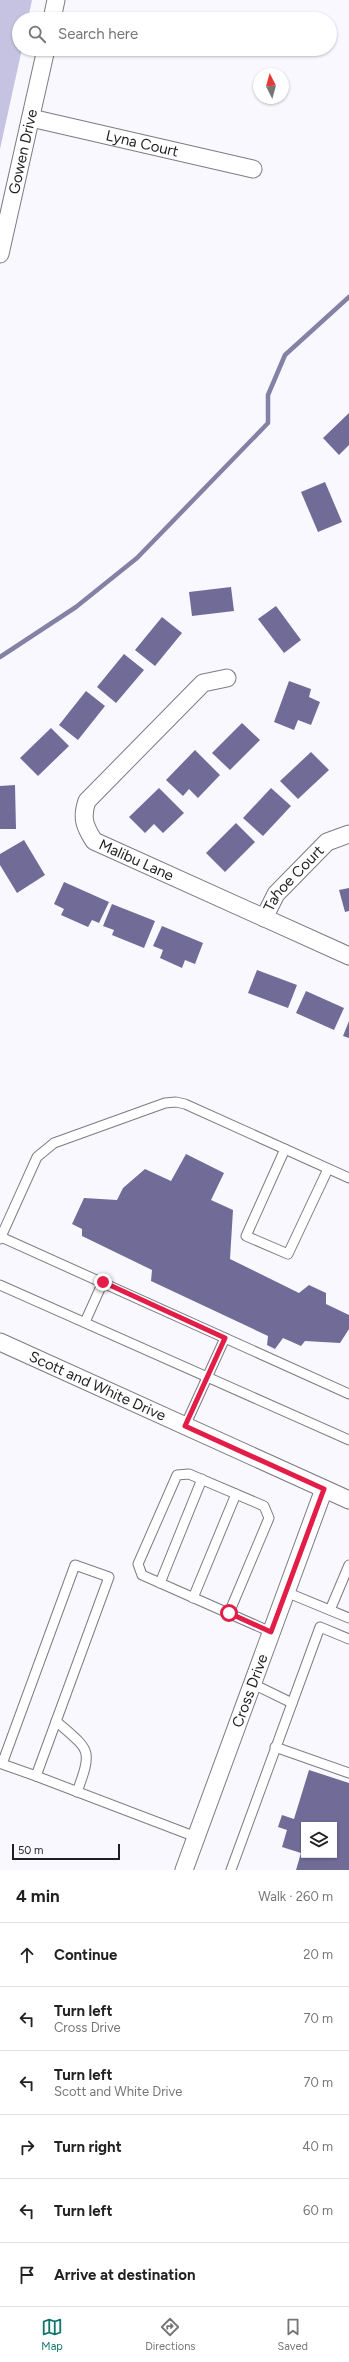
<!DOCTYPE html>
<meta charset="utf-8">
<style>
:root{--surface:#fff;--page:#f6f6f6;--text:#222;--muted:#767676;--line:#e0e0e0;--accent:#0f766e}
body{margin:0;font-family:Figtree,sans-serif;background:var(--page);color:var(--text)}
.controls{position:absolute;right:12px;bottom:12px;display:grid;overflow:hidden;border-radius:0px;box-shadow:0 1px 3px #0004}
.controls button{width:36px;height:36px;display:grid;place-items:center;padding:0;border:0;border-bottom:1px solid var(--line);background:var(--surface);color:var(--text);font:20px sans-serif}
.compass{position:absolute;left:253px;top:68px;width:36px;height:36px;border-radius:50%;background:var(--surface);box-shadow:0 1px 3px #0004;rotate:354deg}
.scale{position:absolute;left:12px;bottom:10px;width:108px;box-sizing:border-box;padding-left:4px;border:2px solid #1f1f22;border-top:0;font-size:11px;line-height:14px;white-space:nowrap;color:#1f1f22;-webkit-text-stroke:3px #f9f8ff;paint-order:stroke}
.stop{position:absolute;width:12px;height:12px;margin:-9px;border:3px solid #e11d48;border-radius:50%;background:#fff}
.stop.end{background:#e11d48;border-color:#fff;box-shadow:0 1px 4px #0008}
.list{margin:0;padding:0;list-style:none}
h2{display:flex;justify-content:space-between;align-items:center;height:52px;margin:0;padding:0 16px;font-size:17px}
h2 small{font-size:13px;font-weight:400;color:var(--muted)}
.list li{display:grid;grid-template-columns:26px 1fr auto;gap:12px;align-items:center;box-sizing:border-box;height:64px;padding:0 16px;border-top:1px solid var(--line)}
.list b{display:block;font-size:15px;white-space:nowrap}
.list p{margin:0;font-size:13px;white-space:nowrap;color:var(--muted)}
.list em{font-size:13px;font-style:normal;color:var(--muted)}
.icon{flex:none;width:22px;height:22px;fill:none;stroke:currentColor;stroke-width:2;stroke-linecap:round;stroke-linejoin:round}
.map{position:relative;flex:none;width:349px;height:1870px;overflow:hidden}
.search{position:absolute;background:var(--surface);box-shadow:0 1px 3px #0004;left:12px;right:12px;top:12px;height:44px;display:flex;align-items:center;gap:10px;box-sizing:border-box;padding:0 14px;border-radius:22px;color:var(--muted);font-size:15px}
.sheet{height:436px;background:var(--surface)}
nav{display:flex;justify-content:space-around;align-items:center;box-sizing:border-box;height:56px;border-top:1px solid var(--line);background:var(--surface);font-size:11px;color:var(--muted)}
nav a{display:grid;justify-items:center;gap:2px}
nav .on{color:var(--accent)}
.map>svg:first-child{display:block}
.green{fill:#c6c3e2}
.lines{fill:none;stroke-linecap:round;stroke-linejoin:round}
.stream{stroke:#8481a4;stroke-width:4.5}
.building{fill:#716b98;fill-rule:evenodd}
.lane-casing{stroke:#7c7c84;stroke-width:11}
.street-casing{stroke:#7c7c84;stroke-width:19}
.lane{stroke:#fff;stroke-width:9}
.street{stroke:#fff;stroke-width:17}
.route{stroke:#e11d48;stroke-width:5}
.labels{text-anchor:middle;stroke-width:3.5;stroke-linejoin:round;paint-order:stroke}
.street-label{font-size:15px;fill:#1f1f22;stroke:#f9f8ff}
</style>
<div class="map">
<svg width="349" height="1870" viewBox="0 0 349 1870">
<rect width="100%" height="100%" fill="#f9f8ff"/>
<path class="green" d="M0 0H32L28 19H19V49H22L0 149Z"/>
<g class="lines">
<path class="stream" d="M0 657 76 607 137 558 268 423V395L285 355 349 297"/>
</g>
<g class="building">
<path d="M349 413V445L339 455 323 438Z"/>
<path d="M325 482 342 522 318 532 301 492Z"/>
<path d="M231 587 234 611 192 616 189 592Z"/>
<path d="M276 606 301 640 284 653 258 619Z"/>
<path d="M162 617 182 633 155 666 135 650Z"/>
<path d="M124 654 144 670 116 703 97 687Z"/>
<path d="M289 681 311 689 309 697 320 702 311 725 298 720 294 730 274 722Z"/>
<path d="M86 691 105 706 78 740 59 725Z"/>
<path d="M242 723 260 740 230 770 212 753Z"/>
<path d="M51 728 69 746 38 776 20 758Z"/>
<path d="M195 750 220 775 198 798 189 789 183 796 166 780Z"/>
<path d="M311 752 329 770 298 799 280 781Z"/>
<path d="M15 785 16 829H0V786Z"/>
<path d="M159 788 184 813 163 833 154 824 145 833 129 817Z"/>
<path d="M271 788 291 806 263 836 243 818Z"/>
<path d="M236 823 255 842 225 872 206 853Z"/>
<path d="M24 840 45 875 17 893 0 865V854Z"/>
<path d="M64 882 109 902 99 923 92 920 88 927 61 915 64 909 54 904Z"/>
<path d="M349 888V911L345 912 339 890Z"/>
<path d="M112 904 155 921 144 948 112 935 114 930 103 926Z"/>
<path d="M162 926 203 943 195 964 185 960 182 968 160 958 163 950 153 946Z"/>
<path d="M257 970 297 985 288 1008 248 993Z"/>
<path d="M306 991 344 1008 334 1030 296 1013Z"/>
<path d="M349 1021V1038L343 1036Z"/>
<path d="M186 1154 224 1173 211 1200 233 1210 230 1259 299 1293 309 1285 326 1293V1304L349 1315V1329L340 1343 305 1341 301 1346 283 1338 275 1349 267 1345 268 1336 151 1281 152 1270 82 1236V1229L72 1224 84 1198 117 1200 123 1188 145 1169 171 1181Z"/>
<path d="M309 1770 349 1783V1870H296L301 1853 282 1847 287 1830 278 1827 282 1815 294 1819ZM304 1825H334V1855H304Z"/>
</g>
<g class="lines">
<defs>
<g id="lane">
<path d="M285 1149 246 1236 288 1254 328 1169"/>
<path d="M1 1237 349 1394"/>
<path d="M0 1239 37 1157 54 1143 165 1103 176 1102 185 1104 349 1178"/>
<path d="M0 1285 349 1440"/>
<path d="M85 1322 103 1282"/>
<path d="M185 1426 225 1338"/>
<path d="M75 1565 109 1577 36 1776 2 1764Z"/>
<path d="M160 1583 202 1479"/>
<path d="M286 1592 349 1618"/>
<path d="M193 1598 236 1494"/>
<path d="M330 1610 349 1565"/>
<path d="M229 1613 269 1518 264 1506 189 1474 177 1475 138 1564 142 1575 271 1632"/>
<path d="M253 1684 292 1703"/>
<path d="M56 1721C90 1751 93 1748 77 1792"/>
<path d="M275 1747 349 1773"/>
<path d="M36 1776 196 1837"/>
<path d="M231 1870 320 1627 349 1639"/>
</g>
<g id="street">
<path d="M52 19 56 0"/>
<path id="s1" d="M31 118 253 169"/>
<path id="s2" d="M0 254 46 49"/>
<path id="s3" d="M227 678 203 683 87 801C81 818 85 827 94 841L349 956"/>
<path id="s4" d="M264 918 276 894 327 842 349 834"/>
<path id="s5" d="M0 1342 349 1500"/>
<path id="s6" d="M184 1870 324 1489"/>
</g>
</defs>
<use href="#lane" class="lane-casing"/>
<use href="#street" class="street-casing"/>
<use href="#lane" class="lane"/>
<use href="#street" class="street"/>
</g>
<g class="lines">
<path class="route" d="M103 1282 225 1338 185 1426 324 1489 271 1632 229 1613"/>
</g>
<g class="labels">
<g class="street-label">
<text dy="5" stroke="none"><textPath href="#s1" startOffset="114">Lyna Court</textPath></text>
<text dy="5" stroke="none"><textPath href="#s2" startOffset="105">Gowen Drive</textPath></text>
<text dy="5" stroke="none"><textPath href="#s3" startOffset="279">Malibu Lane</textPath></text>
<text dy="5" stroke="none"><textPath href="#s4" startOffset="50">Tahoe Court</textPath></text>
<text dy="5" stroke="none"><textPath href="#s5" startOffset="107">Scott and White Drive</textPath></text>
<text dy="5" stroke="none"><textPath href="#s6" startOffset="191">Cross Drive</textPath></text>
</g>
</g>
</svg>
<div class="controls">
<button><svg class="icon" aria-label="layers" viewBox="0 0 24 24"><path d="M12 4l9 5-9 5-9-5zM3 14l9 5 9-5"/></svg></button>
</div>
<svg class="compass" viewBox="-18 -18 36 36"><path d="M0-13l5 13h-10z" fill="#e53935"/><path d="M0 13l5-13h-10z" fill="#767676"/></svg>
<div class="scale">50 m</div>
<div class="stop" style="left:229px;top:1613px"></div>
<div class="stop end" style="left:103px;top:1282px"></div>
<div class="search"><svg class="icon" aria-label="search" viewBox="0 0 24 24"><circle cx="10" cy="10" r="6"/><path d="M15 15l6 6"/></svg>Search here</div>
</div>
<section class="sheet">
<h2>4 min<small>Walk · 260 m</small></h2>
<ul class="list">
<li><svg class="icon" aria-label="ahead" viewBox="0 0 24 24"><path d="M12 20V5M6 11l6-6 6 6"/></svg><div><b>Continue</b></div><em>20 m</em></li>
<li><svg class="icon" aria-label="left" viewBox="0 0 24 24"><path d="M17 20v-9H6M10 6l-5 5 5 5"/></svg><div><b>Turn left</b><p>Cross Drive</p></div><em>70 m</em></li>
<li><svg class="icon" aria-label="left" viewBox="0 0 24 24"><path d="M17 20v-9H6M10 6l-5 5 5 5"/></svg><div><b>Turn left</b><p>Scott and White Drive</p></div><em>70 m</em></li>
<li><svg class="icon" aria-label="right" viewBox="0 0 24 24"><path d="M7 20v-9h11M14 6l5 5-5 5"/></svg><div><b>Turn right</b></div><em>40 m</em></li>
<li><svg class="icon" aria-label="left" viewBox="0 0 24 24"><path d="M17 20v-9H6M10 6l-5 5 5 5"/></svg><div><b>Turn left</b></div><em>60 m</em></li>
<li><svg class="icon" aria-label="arrive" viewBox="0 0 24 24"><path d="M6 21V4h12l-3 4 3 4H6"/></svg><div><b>Arrive at destination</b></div></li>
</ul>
</section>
<nav>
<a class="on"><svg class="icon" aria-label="map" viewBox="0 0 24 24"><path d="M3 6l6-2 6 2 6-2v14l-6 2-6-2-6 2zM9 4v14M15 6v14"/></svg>Map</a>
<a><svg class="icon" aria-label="directions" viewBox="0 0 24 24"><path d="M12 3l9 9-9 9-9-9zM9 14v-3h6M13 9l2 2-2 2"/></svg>Directions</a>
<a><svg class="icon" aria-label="saved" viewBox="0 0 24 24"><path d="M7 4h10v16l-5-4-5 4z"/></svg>Saved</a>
</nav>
